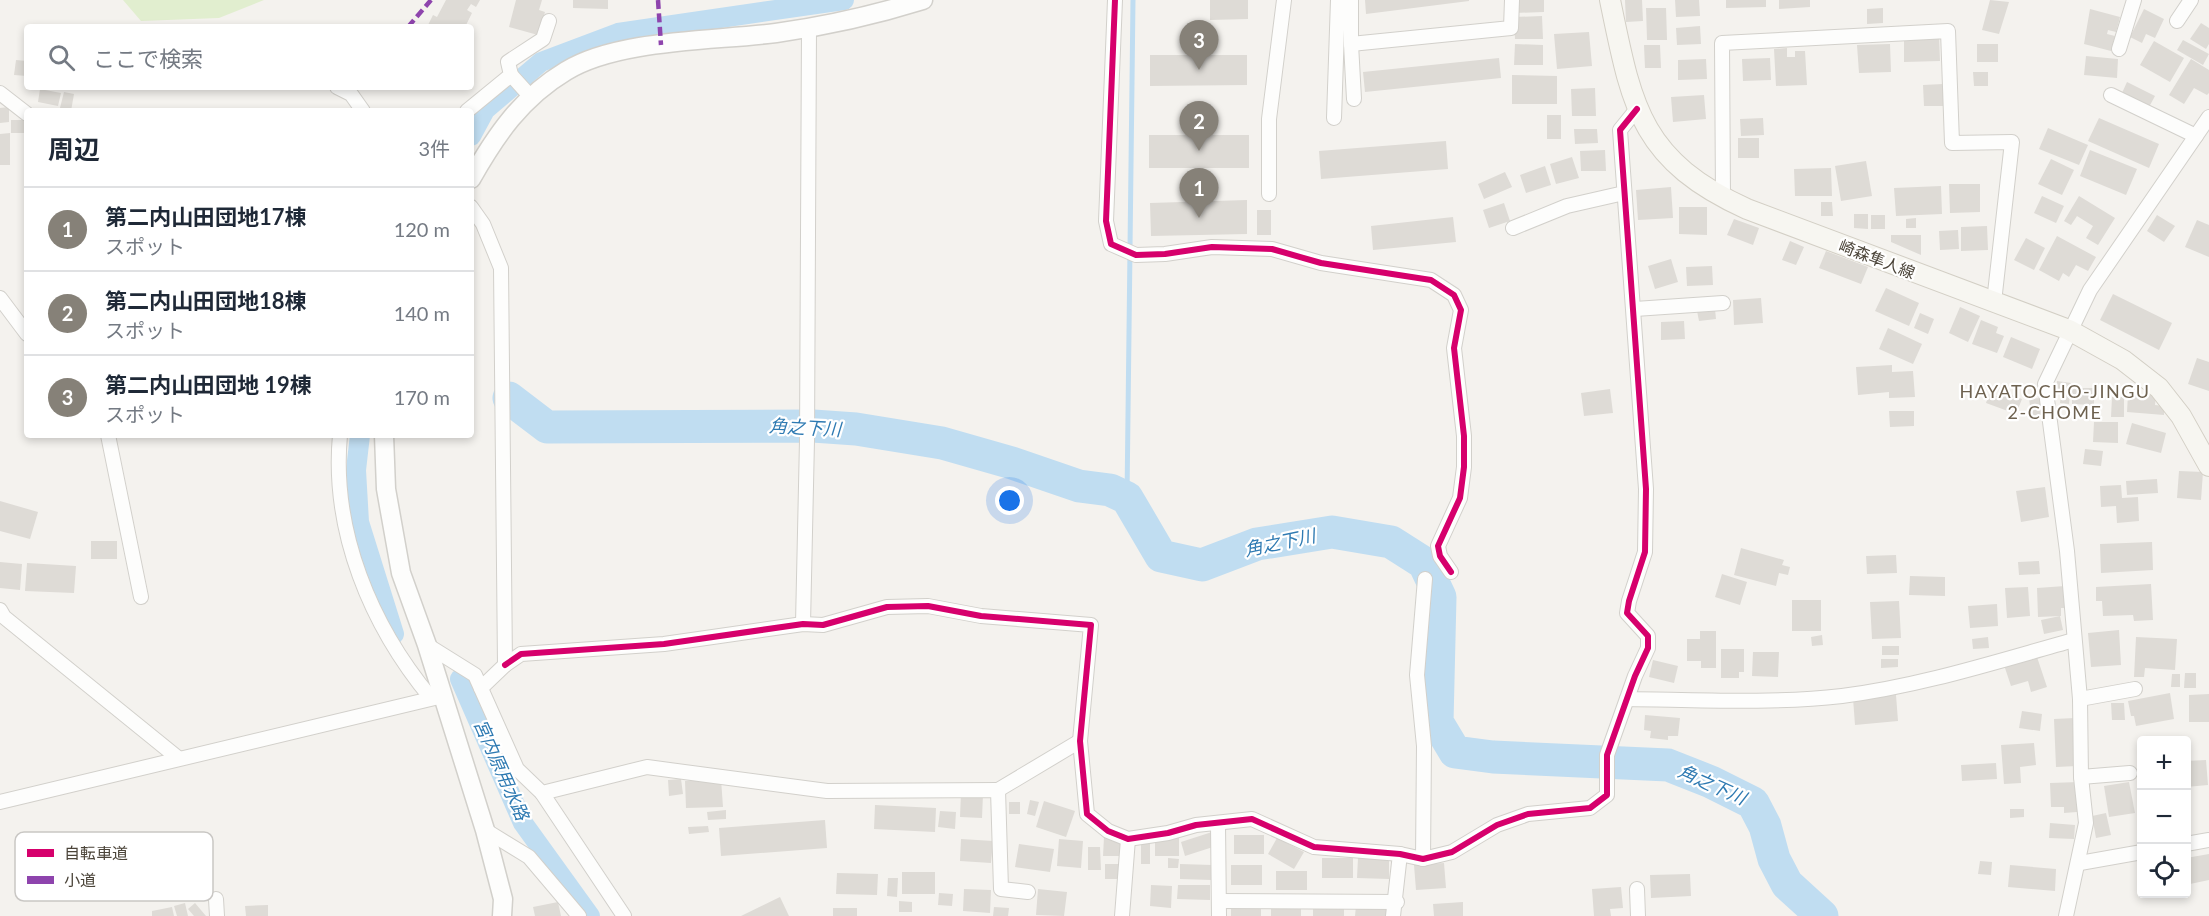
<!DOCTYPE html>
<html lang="ja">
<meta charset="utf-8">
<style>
:root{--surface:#fff;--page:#f2f2f3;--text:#1f2937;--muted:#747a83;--line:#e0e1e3;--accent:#868178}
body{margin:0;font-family:Lato,"Noto Sans JP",sans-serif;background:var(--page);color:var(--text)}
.controls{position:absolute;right:18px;bottom:18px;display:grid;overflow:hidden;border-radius:6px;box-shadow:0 3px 9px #0003}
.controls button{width:54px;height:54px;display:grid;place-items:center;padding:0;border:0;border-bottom:2px solid var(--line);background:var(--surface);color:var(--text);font:30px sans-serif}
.you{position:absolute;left:1010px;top:501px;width:21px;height:21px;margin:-15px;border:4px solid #fff;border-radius:50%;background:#1a73e8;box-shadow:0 0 0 9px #1a73e833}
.badge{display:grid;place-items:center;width:39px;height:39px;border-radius:50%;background:var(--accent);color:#fff;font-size:20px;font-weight:700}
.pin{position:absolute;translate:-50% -50px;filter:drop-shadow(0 2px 3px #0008)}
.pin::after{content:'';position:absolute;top:32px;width:21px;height:18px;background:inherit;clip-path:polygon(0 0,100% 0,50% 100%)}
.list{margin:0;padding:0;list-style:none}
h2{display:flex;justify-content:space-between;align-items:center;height:78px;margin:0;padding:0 24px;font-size:26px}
h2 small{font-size:20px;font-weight:400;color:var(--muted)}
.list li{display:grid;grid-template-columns:39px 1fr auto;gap:18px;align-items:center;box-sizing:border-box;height:84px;padding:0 24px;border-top:2px solid var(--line)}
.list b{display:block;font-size:22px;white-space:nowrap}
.list p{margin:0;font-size:20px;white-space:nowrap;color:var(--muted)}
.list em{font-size:20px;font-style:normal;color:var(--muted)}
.icon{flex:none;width:33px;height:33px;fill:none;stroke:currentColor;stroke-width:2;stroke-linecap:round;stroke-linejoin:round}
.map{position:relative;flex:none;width:2209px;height:916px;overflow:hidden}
.search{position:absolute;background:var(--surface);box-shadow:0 3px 9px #0003;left:24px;top:24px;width:450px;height:66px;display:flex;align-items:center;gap:15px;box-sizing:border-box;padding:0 21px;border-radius:6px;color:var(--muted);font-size:22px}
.panel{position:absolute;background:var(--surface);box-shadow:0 3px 9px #0003;left:24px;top:108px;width:450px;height:330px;border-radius:6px}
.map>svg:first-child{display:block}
.green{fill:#e1eecf}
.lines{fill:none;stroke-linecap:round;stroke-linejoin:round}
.stream{stroke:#c0ddf1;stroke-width:5}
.canal{stroke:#c0ddf1;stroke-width:20}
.river{stroke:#c0ddf1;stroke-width:33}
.building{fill:#dedbd6}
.minor-casing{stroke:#d2d0cb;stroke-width:16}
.tertiary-casing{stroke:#d2d0cb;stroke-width:21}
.secondary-casing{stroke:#d3cfc5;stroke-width:22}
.minor{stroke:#fdfdfc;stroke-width:14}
.tertiary{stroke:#fdfdfc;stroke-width:18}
.secondary{stroke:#f7f6f1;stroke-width:20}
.quiet{stroke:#8e44ad;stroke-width:4.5;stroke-dasharray:9 4.5;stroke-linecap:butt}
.cycleway-casing{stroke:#fff;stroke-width:10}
.cycleway{stroke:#d6006c;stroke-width:6}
.labels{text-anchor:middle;stroke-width:4.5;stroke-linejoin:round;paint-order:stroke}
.street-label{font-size:16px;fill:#4b4439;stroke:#fff}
.neighbourhood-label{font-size:18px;letter-spacing:1.5px;fill:#6e6250;stroke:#fff}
.water-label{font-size:18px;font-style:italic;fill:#2e7ab2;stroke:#fff}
.key{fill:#fff;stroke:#c9c7c4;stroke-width:1.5}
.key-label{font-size:16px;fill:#4b4439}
</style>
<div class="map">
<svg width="2209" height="916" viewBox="0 0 2209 916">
<rect width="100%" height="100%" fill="#f4f2ee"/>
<path class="green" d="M123 0H264L219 18 141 21Z"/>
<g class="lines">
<path class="stream" d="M1127 498 1133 0"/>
<g class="canal">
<path d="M471 136 485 110 541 62 618 33 844 0"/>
<path d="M360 435 356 470 359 522 394 634"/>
<path d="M460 679 523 823 590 916"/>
</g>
<path class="river" d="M509 398 547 427 813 426 856 429 942 443 1012 463 1079 486 1110 490 1127 498 1161 556 1202 565 1257 544 1332 532 1391 542 1424 563 1440 597 1437 722 1455 752 1493 757 1668 765 1711 782 1753 803 1765 826 1774 859 1787 884 1822 916"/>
</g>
<g class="building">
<path d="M446 0H480L476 7 471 4 467 10 472 13 465 27H427L433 15 437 17Z"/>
<path d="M516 0H542L539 10 545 12 538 35 509 27Z"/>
<path d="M573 0H608V9L573 8Z"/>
<path d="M1210 0H1248V19L1210 20Z"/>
<path d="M1365 0H1469V1L1366 14Z"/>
<path d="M1514 0H1544V12L1515 13Z"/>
<path d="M1625 0H1642L1643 21 1626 22Z"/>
<path d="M1675 0H1699L1700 16 1676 17Z"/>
<path d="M1726 0H1766V7L1726 8Z"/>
<path d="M1779 0H1810V7L1779 9Z"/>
<path d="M1990 0 2009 2 1999 34 1982 30Z"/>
<path d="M1646 8H1666L1667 40H1647Z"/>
<path d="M1883 8V23L1867 24V9Z"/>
<path d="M2090 9 2120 17 2116 32 2108 30 2107 34 2115 36 2111 51 2084 44Z"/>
<path d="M2144 9 2164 19 2155 38 2146 34 2142 43 2130 37Z"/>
<path d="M1542 16 1543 39H1515L1514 17Z"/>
<path d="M2201 23 2209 28V44L2206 49 2190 39Z"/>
<path d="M1700 26 1701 44 1677 45 1676 28Z"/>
<path d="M1589 32 1592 66 1557 69 1554 34Z"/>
<path d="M1939 36 1940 61 1904 62V37Z"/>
<path d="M2183 40 2209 54 2203 65 2177 50Z"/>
<path d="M2154 41 2184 58 2170 82 2140 65Z"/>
<path d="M1515 44 1543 45V65H1514Z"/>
<path d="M1890 44 1891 72 1859 73 1857 45Z"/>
<rect x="1977" y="44" width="21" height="18"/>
<path d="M1644 45H1660L1661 68H1645Z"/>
<path d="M1787 48V57H1795V51H1805L1807 85 1776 86 1774 49Z"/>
<path d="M1150 55H1247V85L1150 86Z"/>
<path d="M2086 56 2118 59 2117 78 2084 75Z"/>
<path d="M1499 58 1501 78 1365 92 1363 72Z"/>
<path d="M1770 58 1771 80 1743 81 1742 59Z"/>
<path d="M1706 59 1707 79 1678 80V60Z"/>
<path d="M2191 59 2209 70V93L2207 95 2194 88 2184 104 2169 95Z"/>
<path d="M16 60 27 61V76L14 75Z"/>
<path d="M1973 72H1988V86H1974Z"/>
<path d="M1512 75 1557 76V104H1512Z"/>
<path d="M2127 82 2155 96 2149 107 2122 93Z"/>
<path d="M1943 84 1944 106H1924L1923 85Z"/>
<path d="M1595 88 1596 116H1572L1571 89Z"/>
<path d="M40 89 61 93 58 106 38 102Z"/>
<path d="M64 92 74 94 71 111 60 108Z"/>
<path d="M1704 95 1706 119 1673 122 1671 97Z"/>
<path d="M9 107V122L0 123V108Z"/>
<rect x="1547" y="115" width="14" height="24"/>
<path d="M1763 118 1764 135 1741 136 1740 119Z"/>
<path d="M2099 118 2159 144 2149 168 2088 141Z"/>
<path d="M11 120H26L27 133H11Z"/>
<path d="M2048 128 2088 145 2079 165 2039 149Z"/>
<path d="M1574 129H1597L1598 143 1575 144Z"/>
<path d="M10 133V165H0V134Z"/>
<rect x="1149" y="135" width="100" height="33"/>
<rect x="1738" y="138" width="21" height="20"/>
<path d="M1446 141 1448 169 1321 179 1319 151Z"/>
<path d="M1605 150 1606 171H1581L1580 151Z"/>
<path d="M2090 150 2137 169 2126 195 2080 176Z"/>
<path d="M1572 157 1579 178 1556 184 1550 164Z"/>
<path d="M2051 159 2074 170 2062 195 2038 184Z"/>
<path d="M1866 161 1872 196 1841 201 1835 166Z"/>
<path d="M1545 166 1551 185 1526 193 1520 175Z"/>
<path d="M1831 168 1832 196H1795L1794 169Z"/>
<path d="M1505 172 1512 187 1484 199 1478 184Z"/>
<path d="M1949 184H1980V212L1950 213Z"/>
<path d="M1941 186 1942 214 1896 216 1894 188Z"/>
<path d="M1671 187 1673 218 1638 220 1636 190Z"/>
<path d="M2042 196 2064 206 2056 223 2034 213Z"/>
<path d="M2079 196 2115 218 2098 245 2086 238 2093 226 2077 216 2071 225 2064 221Z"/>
<path d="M1247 200V234L1151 236 1150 203Z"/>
<path d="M1821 202H1832L1833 216H1821Z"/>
<path d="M1504 203 1510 221 1489 228 1483 210Z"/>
<path d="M1679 207H1707V235L1679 234Z"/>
<rect x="1257" y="210" width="14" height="25"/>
<path d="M1854 214H1868V229L1854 228Z"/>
<rect x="1871" y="215" width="14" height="14"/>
<path d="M2157 215 2175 226 2164 242 2147 231Z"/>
<path d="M1453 217 1456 242 1373 250 1371 226Z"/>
<path d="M1916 218V228H1906V219Z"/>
<path d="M1734 219 1759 228 1753 245 1727 235Z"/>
<path d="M2197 220 2209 225V257L2185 247Z"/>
<path d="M1987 226 1988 250 1961 251V227Z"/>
<path d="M1958 230 1959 249 1940 250 1939 231Z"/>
<path d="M1891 235H1921V255L1891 242Z"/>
<path d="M2057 236 2096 257 2088 271 2076 265 2069 277 2063 273 2059 281 2039 270Z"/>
<path d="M2026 238 2045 248 2034 270 2014 260Z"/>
<path d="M1790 241 1804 247 1796 265 1782 260Z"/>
<path d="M1826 251 1868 267 1861 284 1819 268Z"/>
<path d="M1671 259 1678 282 1655 289 1648 266Z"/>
<path d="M1712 266 1713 285 1687 286 1686 267Z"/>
<path d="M1886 288 1919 303 1909 326 1875 311Z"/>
<path d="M2113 294 2172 323 2159 350 2100 320Z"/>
<path d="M1761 298 1763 323 1734 325 1733 300Z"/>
<path d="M1960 307 1980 316 1968 342 1949 333Z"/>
<path d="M1715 309 1716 319 1699 321 1697 311Z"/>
<path d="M1920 313 1934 319 1928 334 1914 328Z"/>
<path d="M1981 320 1998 327 1996 333 2004 336 1997 353 1972 344Z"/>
<path d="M1684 321 1685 339 1661 340V322Z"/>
<path d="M1888 328 1922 344 1913 364 1879 349Z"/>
<path d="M2011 337 2040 349 2032 369 2003 357Z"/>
<path d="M2197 358 2209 362V391L2188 384Z"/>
<path d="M1892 365V372L1913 371 1915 397 1889 398V392L1858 395 1856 367Z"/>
<path d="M2057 381 2071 383 2069 404 2060 403 2061 394H2056Z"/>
<path d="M2072 388H2094V405L2072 404Z"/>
<path d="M1610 389 1613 413 1584 416 1581 393Z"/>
<path d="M2005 393 2022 399 2016 414 1986 403 1989 394 2003 398Z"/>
<path d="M2128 394 2156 395 2155 405 2164 406V415L2127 412Z"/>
<path d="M2112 397H2124V417H2111Z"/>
<path d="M2041 398 2043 418 2032 419 2029 399Z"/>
<path d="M1889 411H1914V426L1890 427Z"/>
<path d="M2094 422H2118V443L2093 442Z"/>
<path d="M2132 423 2166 433 2161 453 2126 444Z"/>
<path d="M2085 449 2103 451 2101 466 2083 464Z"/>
<path d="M2179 471 2203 472 2201 500 2177 498Z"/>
<path d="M2157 479 2158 493 2127 495 2126 481Z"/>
<path d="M2121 485 2122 498 2138 497 2139 521 2117 523 2116 506 2101 507 2100 486Z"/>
<path d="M2045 487 2049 517 2021 522 2016 491Z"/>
<path d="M0 501 38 512 30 539 0 531Z"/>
<rect x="91" y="541" width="26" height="18"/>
<path d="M2152 542 2153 570 2101 573 2100 544Z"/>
<path d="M1741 548 1784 560 1782 565 1790 567 1788 575 1779 573 1776 586 1734 575Z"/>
<path d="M1896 555 1897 573 1867 574 1866 556Z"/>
<path d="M2039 561 2040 574 2019 575 2018 562Z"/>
<path d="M0 562 22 564 20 590 0 588Z"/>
<path d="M27 563 76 566 74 593 25 591Z"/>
<path d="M1722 574 1747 582 1740 605 1715 597Z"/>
<path d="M1910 576 1945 577V596L1909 595Z"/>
<path d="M2151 584 2153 620 2134 621 2133 615 2103 616 2102 601H2096V587Z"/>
<path d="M2065 586 2066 608H2061V616L2038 617 2037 588Z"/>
<path d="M2028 587 2030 616 2007 618 2005 588Z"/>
<rect x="1792" y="600" width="29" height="31"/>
<path d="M1899 601 1901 638 1872 639 1870 602Z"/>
<path d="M1997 604 1998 626 1970 628 1968 606Z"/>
<path d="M2060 616 2063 630 2044 634 2041 620Z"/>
<path d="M2119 630 2121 665 2091 667 2088 633Z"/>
<path d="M1700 631H1716V668H1701V661H1687V639H1700Z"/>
<path d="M1822 635 1823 645 1812 646 1811 637Z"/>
<path d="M1988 637 1989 648 1973 649 1972 639Z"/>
<path d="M2136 637 2177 639 2175 670 2145 668 2144 677H2134Z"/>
<rect x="1882" y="646" width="17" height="9"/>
<path d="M1721 649H1744V672H1739V678H1721Z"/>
<path d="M1753 652H1779L1778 677 1752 676Z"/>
<path d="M2036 654 2047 687 2031 692 2028 681 2011 686 2004 665Z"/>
<path d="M1881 659H1898V667L1881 668Z"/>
<path d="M1653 660 1678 666 1674 683 1649 677Z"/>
<path d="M2185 673H2196V688H2184Z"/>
<path d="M2172 674H2180V687H2171Z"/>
<path d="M2170 693 2174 719 2136 726 2134 716H2131L2128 701Z"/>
<path d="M2209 694V722H2189V695Z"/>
<path d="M1896 695 1898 721 1855 725 1853 698Z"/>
<path d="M2111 703H2124L2125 720H2112Z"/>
<path d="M2022 711 2042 714 2040 731 2019 728Z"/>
<path d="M1645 715 1680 718 1678 736H1668V740L1650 738 1651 731 1644 730Z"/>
<path d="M2075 718 2077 766 2056 767 2054 719Z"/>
<path d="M2034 743 2036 765 2020 767 2021 783 2004 784 2001 745Z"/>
<path d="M2206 760 2208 785 2186 787V761Z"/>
<path d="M1996 763 1997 779 1962 781 1961 765Z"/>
<path d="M681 779 683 794 669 796 668 780Z"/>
<path d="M721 779 723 807 686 808 685 781Z"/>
<path d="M2079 782 2080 803H2077V812L2064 813V807H2051L2050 783Z"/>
<path d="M2129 782 2135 813 2109 817 2104 786Z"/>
<path d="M961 793 983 794 982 818 960 817Z"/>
<path d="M1030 800 1039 802 1035 816 1027 814Z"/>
<path d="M1044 801 1075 811 1066 837 1036 827Z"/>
<rect x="1009" y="802" width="11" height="12"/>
<path d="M875 805 936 808 935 832 874 829Z"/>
<path d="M2010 809H2024V817L2010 818Z"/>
<path d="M726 810V819L708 820 707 812Z"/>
<path d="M940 811 956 812 955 829 938 827Z"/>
<path d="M2106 813 2111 835 2096 838 2092 816Z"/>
<path d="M825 820 827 848 721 856 719 828Z"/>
<path d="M2050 823 2075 825 2074 839 2049 838Z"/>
<path d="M708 826 709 832 689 834 688 827Z"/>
<path d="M1212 832 1216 846 1185 856 1181 842Z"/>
<rect x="1234" y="835" width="30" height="19"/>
<path d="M1104 837H1120V856H1103Z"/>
<path d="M1155 837 1179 838V856H1155Z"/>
<path d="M1277 838 1304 852 1294 869 1268 854Z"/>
<path d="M961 839 993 841 991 863 960 861Z"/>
<path d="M1059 839 1083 841 1081 868 1057 866Z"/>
<rect x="1141" y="842" width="9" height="22"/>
<path d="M1019 844 1054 849 1050 872 1015 867Z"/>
<path d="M1088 847H1100L1101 870H1088Z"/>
<path d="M2209 854V880L2190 884 2186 858Z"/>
<path d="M1168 858 1179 859 1178 868H1168Z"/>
<rect x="1322" y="858" width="31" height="20"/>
<path d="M1358 858 1389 859V879L1357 878Z"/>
<path d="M1980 861 1992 862 1991 875 1978 874Z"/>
<path d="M1444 863 1446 888 1416 890 1414 865Z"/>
<rect x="1105" y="864" width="16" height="15"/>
<path d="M1180 864 1212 865V880L1180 879Z"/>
<rect x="1231" y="865" width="31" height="20"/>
<path d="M2010 865 2056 869 2055 891 2008 887Z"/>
<rect x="1276" y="871" width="31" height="19"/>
<rect x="902" y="872" width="33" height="22"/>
<path d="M837 873 878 874 877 895 836 894Z"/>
<path d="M1690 874 1691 896 1651 898 1650 875Z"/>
<path d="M888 878H898L897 897 887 896Z"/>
<path d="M1151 885 1172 886 1171 908 1150 906Z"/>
<path d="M1178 885H1210V900L1177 899Z"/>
<path d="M1621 887 1623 908 1610 909 1611 916H1594L1592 889Z"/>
<path d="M964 889 991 890 990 913 963 911Z"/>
<path d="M1038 889 1067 892 1064 916 1036 915Z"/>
<path d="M939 893 953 894 952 906 938 905Z"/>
<path d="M780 897 789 916H741Z"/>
<path d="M899 901 912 902V912H899Z"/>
<path d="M558 902 561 916H535L533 907Z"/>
<path d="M1463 902V916H1434L1433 904Z"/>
<path d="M185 903 188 916H177L174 906Z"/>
<path d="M195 903 206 916H194L188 909Z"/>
<path d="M268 905V916H246L245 906Z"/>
<rect x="1231" y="905" width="30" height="11"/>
<rect x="1313" y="906" width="31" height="10"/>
<path d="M1356 906 1386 907V916H1355Z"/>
<path d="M172 907 174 916H152V911Z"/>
<path d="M994 907 1009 908 1008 916H993Z"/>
<rect x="1271" y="907" width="30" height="9"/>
<rect x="833" y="908" width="24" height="8"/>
</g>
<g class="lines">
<defs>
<g id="minor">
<path d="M1115 0 1106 221 1111 244 1136 255 1165 254 1212 247 1272 249 1321 263 1431 280 1454 295 1461 310 1454 348 1464 436V467L1460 498 1438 546 1440 556 1451 572"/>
<path d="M1351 0V44L1511 28 1512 0"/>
<path d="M2177 21 2191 0"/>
<path d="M1351 44 1354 99"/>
<path d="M2119 49 2134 0"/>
<path d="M511 75 530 96"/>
<path d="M337 87 351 94 363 111"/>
<path d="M0 93 27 114"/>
<path d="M2111 95 2196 136"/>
<path d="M467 111 511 75 508 62 543 39 549 21"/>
<path d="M1334 118 1338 0"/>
<path d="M1269 194V119L1284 0"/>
<path d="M1723 198 1722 43 1948 31 1952 143 2012 142 1994 302"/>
<path d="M471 207 483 224 501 268 505 665 481 688"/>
<path d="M1513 228 1567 206 1624 193"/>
<path d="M0 298 27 334"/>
<path d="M1635 309 1723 303"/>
<path d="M108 435 141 597"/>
<path d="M340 435C331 531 371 626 431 698"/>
<path d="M0 610 4 617 178 758"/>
<path d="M803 624 807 440 809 28"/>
<path d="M427 645 475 675 517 769 542 793 647 767 827 791 998 790 1001 889 1028 892"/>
<path d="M505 665 521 654 664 644 803 624 823 625 887 607 928 606 981 616 1091 625 1080 741 1087 814 1108 831 1128 839 1168 833 1196 825 1252 819 1314 847 1400 854 1423 859 1452 852 1497 825 1528 814 1590 808 1607 795V755L1635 676 1648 648V636L1627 613 1629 601 1645 552 1646 489 1620 130 1637 109"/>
<path d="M1627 699C1699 700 1772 704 1842 696 1921 686 1998 661 2074 640"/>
<path d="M2080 699 2135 689"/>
<path d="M2081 777 2130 773"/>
<path d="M998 790 1080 741"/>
<path d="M542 793 624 916"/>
<path d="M0 802 443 696"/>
<path d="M1218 825 1219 916"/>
<path d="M485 830 529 857 579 916"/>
<path d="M2186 844 2209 840"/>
<path d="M1423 859 1424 746 1417 675 1425 579"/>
<path d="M2080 863 2142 852"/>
<path d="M1637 889 1638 916"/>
<path d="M216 899 217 916"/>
<path d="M1219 901 1397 902"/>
<path d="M1122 916 1128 839"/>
<path d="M1393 916 1400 854"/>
<path d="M2066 916 2086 823 2081 777 2080 699 2067 551 2045 384 2090 290 2209 117"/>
</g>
<g id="tertiary">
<path d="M471 179C496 135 521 98 566 71 618 39 715 41 776 33 826 26 875 15 923 0"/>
<path d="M384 435 386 489 401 573 427 645 485 830 503 899 502 916"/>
</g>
<path id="secondary" d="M1610 0C1632 107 1640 160 1747 209L2069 330 2123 360 2159 388 2181 416 2209 466"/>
</defs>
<use href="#minor" class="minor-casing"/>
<use href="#tertiary" class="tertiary-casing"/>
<use href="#secondary" class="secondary-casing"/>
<use href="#minor" class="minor"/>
<use href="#tertiary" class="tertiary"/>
<use href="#secondary" class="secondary"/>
<g class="quiet">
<path d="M658 0 661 45"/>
<path d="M408 27 431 0"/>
<path d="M337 87H338"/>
</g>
<defs>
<g id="cycleway">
<path d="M1115 0 1106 221 1111 244 1136 255 1165 254 1212 247 1272 249 1321 263 1431 280 1454 295 1461 310 1454 348 1464 436V467L1460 498 1438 546 1440 556 1451 572"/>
<path d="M505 665 521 654 664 644 803 624 823 625 887 607 928 606 981 616 1091 625 1080 741 1087 814 1108 831 1128 839 1168 833 1196 825 1252 819 1314 847 1400 854 1423 859 1452 852 1497 825 1528 814 1590 808 1607 795V755L1635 676 1648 648V636L1627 613 1629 601 1645 552 1646 489 1620 130 1637 109"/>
</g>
</defs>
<use href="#cycleway" class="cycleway-casing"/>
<use href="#cycleway" class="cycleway"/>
</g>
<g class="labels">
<g class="street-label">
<text transform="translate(1877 259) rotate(21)" y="6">崎森隼人線</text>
</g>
<g class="neighbourhood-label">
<text x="2055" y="398">HAYATOCHO-JINGU<tspan x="2055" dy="21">2-CHOME</tspan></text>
</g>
<g class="water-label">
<text transform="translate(805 428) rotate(3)" y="6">角之下川</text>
<text transform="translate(1280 543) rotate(-12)" y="6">角之下川</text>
<text transform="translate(501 770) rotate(66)" y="6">宮内原用水路</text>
<text transform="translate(1712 785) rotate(24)" y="6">角之下川</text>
</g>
</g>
<rect x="15" y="832" width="198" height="69" rx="9" class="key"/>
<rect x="27" y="849" width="27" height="8" fill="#d6006c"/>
<rect x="27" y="876" width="27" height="8" fill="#8e44ad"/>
<g class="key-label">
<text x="64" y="859">自転車道</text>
<text x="64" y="886">小道</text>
</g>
</svg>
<div class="controls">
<button>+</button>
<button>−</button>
<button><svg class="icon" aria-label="locate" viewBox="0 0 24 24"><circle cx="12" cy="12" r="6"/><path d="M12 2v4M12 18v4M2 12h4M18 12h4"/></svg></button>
</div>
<div class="you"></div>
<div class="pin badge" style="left:1199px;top:218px">1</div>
<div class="pin badge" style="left:1199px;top:151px">2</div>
<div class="pin badge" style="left:1199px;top:70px">3</div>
<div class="search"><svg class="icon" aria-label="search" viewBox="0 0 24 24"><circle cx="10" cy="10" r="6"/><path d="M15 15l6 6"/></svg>ここで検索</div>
<section class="panel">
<h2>周辺<small>3件</small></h2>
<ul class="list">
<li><span class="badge">1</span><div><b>第二内山田団地17棟</b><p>スポット</p></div><em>120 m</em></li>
<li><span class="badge">2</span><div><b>第二内山田団地18棟</b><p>スポット</p></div><em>140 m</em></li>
<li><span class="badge">3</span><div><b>第二内山田団地 19棟</b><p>スポット</p></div><em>170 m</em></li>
</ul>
</section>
</div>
